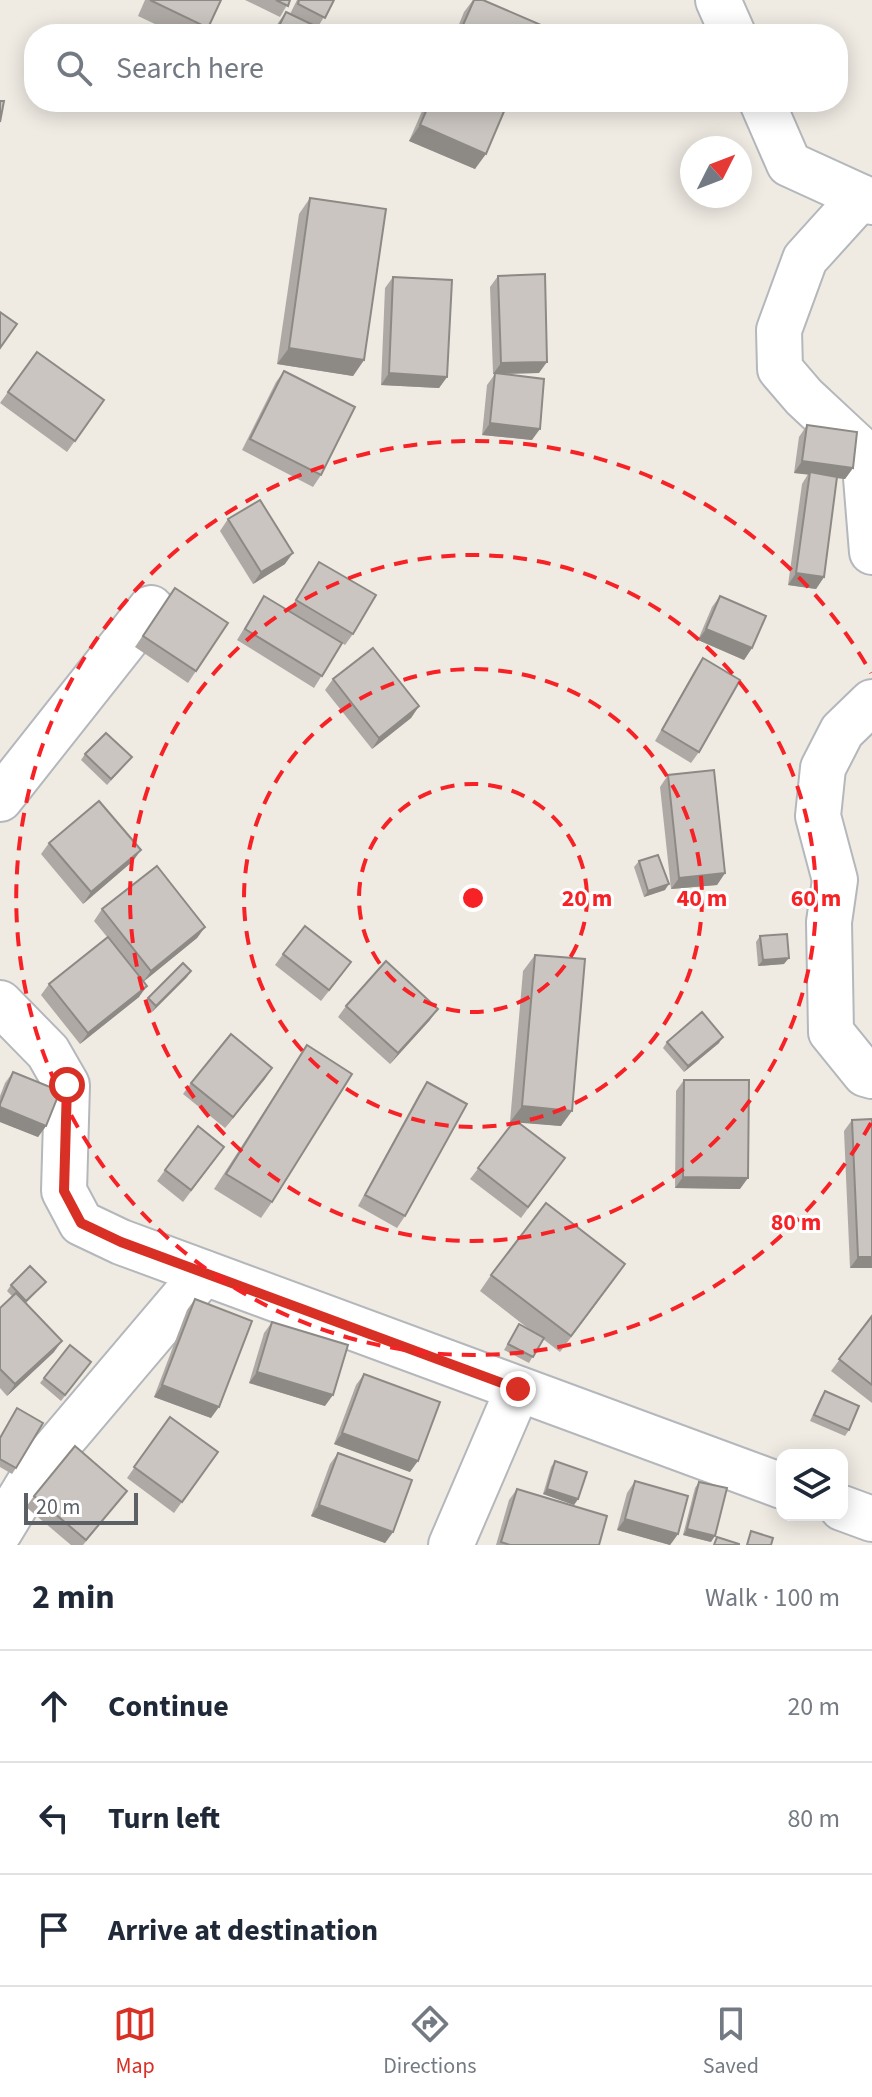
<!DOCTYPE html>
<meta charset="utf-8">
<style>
:root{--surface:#fff;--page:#f6f6f7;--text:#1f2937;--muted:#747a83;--line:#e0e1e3;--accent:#d93025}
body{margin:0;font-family:"Source Sans 3",sans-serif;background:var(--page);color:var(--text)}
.controls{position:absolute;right:24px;bottom:24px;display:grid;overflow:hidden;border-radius:16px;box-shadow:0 4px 20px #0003}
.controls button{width:72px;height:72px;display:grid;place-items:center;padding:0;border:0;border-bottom:2px solid var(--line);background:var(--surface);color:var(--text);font:40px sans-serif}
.compass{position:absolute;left:680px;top:136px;width:72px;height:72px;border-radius:50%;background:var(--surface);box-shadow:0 4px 20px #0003;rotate:48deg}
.scale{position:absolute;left:24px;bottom:20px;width:114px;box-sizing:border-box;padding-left:8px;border:4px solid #5b6065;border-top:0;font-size:22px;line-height:28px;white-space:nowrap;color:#5b6065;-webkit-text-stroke:6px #fff;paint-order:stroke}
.stop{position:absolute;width:24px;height:24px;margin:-18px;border:6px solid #d93025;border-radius:50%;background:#fff}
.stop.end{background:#d93025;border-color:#fff;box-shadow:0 2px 8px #0008}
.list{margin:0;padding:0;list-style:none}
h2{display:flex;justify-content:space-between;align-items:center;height:104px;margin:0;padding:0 32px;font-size:34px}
h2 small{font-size:26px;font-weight:400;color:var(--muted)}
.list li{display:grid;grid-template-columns:52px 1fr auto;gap:24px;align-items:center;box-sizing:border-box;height:112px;padding:0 32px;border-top:2px solid var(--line)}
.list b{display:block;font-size:30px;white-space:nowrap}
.list em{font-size:26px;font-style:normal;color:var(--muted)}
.icon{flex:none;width:44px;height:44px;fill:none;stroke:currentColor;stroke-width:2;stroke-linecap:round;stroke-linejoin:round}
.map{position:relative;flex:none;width:872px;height:1545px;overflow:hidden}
.search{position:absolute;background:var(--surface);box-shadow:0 4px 20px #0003;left:24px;right:24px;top:24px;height:88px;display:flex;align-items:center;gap:20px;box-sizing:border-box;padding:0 28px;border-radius:32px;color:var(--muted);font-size:30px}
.sheet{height:440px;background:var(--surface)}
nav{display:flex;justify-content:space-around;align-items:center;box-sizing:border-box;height:112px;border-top:2px solid var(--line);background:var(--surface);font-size:22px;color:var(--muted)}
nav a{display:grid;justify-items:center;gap:4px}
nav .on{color:var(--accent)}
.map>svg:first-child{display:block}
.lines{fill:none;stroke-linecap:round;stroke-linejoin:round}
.minor-casing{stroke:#b4b7bb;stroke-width:48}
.minor{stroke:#fff;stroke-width:44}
.wall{fill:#aea9a5}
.shaded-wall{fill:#8d8a86}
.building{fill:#cac5c0;stroke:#8d8a86;stroke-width:2}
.route{stroke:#d93025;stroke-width:10}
.ring{fill:none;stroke:#f62226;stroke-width:4;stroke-dasharray:14 10}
.centre{fill:#f62226;stroke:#fff;stroke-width:4}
.ring-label{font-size:24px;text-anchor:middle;font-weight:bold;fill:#f62226;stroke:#fff;stroke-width:6;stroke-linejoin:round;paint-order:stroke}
</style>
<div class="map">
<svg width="872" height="1545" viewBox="0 0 872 1545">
<rect width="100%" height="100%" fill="#efebe3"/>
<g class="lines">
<defs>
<g id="minor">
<path d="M718 0 733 34"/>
<path d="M762 102 789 164 872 202"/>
<path d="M861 197 805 259 779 330 780 369 804 397 864 453 872 552"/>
<path d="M872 702 842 731 823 768 818 816 835 880 829 922 831 1032 865 1074 872 1076"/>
<path d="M0 799 151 608"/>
<path d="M0 1003 48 1052 67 1085 64 1191 81 1223 121 1242 782 1486"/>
<path d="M842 1508 872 1519"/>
<path d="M0 1531 37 1470 204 1273"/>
<path d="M451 1545 518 1389"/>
</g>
</defs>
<use href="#minor" class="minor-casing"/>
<use href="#minor" class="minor"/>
</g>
<g class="wall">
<path d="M145 0H221L208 28 203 34H176L138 16Z"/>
<path d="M245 0H290L280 17Z"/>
<path d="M297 0H334L318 27 329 34H273L278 23 286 12 290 14Z"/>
<path d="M473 0H483L537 34H455L464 12Z"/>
<path d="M276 102H297L291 109Z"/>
<path d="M426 102H508L475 169 409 141Z"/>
<path d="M310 198 364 360 353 376 277 364 299 214Z"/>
<path d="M498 276 539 373 498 374 532 440 482 435 487 385 495 374H493L490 287Z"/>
<path d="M393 277 447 377 439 388 381 385 385 288Z"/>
<path d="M37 352 104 400 67 452 0 403Z"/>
<path d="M284 371 321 475 313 487 242 450 276 382Z"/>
<path d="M807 425 853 468 845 479 837 478 824 577 816 589 788 585 802 484 808 474 794 473 799 437Z"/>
<path d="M228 519 285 564 253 584 220 531Z"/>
<path d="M319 562 353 634 345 645 342 643 314 688 237 640 264 596 289 611Z"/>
<path d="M175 588 228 623 188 683 135 647Z"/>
<path d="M720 596 752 648 744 660 698 640 712 607Z"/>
<path d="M703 658 699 752 691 763 655 741 695 670Z"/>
<path d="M333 679 419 706 411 718 372 749 325 690Z"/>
<path d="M85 754 127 763 107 785 81 760Z"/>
<path d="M668 775 725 873 717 885 671 889 660 787Z"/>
<path d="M49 843 133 861 83 904 41 854Z"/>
<path d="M639 861 665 890 644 897 634 867Z"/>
<path d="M102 909 205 927 197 938 143 982 139 997 80 1044 41 995 49 984 108 938 94 921Z"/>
<path d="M760 936 784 964 758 966 756 942Z"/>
<path d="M283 954 343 973 321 1001 275 965Z"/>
<path d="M535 955 561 1126 518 1122 565 1158 521 1218 470 1179 514 1122H510L523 971Z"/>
<path d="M187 977 152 1012 144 1004 148 998Z"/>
<path d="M346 1006 430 1020 390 1064 338 1017Z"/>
<path d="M667 1042 719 1043 684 1072 663 1048Z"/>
<path d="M307 1045 272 1202 261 1218 214 1189Z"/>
<path d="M272 1068 225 1128 183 1094 191 1083Z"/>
<path d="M13 1072 46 1126 38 1137 0 1122V1096L5 1083Z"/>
<path d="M684 1080 740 1189 675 1188 676 1091Z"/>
<path d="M427 1082 405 1216 397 1228 358 1206 419 1094Z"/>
<path d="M852 1120 872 1268H850L844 1131Z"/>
<path d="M216 1158 183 1202 157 1181 165 1170Z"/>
<path d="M491 1275 614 1280 560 1352 543 1339 529 1363 504 1350 519 1324 534 1333 480 1291Z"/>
<path d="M11 1285 41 1287 26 1303 54 1352 7 1396 0 1388V1308L12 1296 7 1291Z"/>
<path d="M195 1299 211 1418 154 1397 187 1310Z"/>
<path d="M872 1316V1403L831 1371Z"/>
<path d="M272 1322 325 1406 249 1383 264 1333Z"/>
<path d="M70 1345 91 1362 61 1401 40 1383Z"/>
<path d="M364 1374 410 1472 334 1444 356 1385Z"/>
<path d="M825 1391 849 1430 845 1436 810 1421 821 1397Z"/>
<path d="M17 1408 16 1468 12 1474 0 1467V1437Z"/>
<path d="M170 1417 218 1452 174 1513 127 1478Z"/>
<path d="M338 1453 393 1532 385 1543 311 1516 330 1464Z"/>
<path d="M555 1461 578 1499 574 1505 543 1494 551 1467Z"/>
<path d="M635 1481 678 1534 670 1545 617 1530 627 1493Z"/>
<path d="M699 1482 711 1542 683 1535 695 1488Z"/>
<path d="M517 1489 599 1545H496L509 1500Z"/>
<path d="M127 1491 83 1545H71L26 1507 34 1496Z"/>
</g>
<g class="shaded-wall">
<path d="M420 125 486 154 475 169 409 141Z"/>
<path d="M289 348 364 360 353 376 277 364Z"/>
<path d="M547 362 539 373 493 374 501 363Z"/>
<path d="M389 373 447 377 439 388 381 385Z"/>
<path d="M490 423 540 429 532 440 482 435Z"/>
<path d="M802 461 853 468 845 479 794 473Z"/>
<path d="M293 553 285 564 253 584 261 572Z"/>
<path d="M796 573 824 577 816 589 788 585Z"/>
<path d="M706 629 752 648 744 660 698 640Z"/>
<path d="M419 706 411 718 372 749 379 738Z"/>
<path d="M141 850 133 861 83 904 91 892Z"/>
<path d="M725 873 717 885 671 889 679 878Z"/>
<path d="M669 884 665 890 644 897 648 891Z"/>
<path d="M205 927 197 938 143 982 151 971Z"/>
<path d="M789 958 784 964 758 966 763 960Z"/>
<path d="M191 971 187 977 152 1012 156 1006Z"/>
<path d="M147 986 139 997 80 1044 88 1033Z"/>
<path d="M438 1009 430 1020 390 1064 398 1053Z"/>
<path d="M723 1037 719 1043 684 1072 688 1066Z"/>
<path d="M272 1068 265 1079 225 1128 233 1117Z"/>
<path d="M522 1106 572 1111 561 1126 510 1122Z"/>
<path d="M0 1107 46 1126 38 1137 0 1122Z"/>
<path d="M683 1177 748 1178 740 1189 675 1188Z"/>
<path d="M858 1257H872V1268H850Z"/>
<path d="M62 1341 54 1352 7 1396 15 1384Z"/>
<path d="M257 1372 333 1395 325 1406 249 1383Z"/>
<path d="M162 1385 219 1407 211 1418 154 1397Z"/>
<path d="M342 1433 418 1461 410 1472 334 1444Z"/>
<path d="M547 1489 578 1499 574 1505 543 1494Z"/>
<path d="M319 1505 393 1532 385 1543 311 1516Z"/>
<path d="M625 1519 678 1534 670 1545 617 1530Z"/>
<path d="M687 1529 715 1536 711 1542 683 1535Z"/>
</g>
<g class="building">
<path d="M150 0H221L208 28Z"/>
<path d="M276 0H290L288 6Z"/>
<path d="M299 0H334L325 18 298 4Z"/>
<path d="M474 0H483L541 25 537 34H459Z"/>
<path d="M286 12 330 33 329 34H275Z"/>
<path d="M0 101H4L0 122Z"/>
<path d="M430 102H508L486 154 420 125Z"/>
<path d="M310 198 386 209 364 360 289 348Z"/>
<path d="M545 274 547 362 501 363 498 276Z"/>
<path d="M393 277 452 280 447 377 389 373Z"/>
<path d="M0 312 17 324 0 348Z"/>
<path d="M37 352 104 400 75 441 8 392Z"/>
<path d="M284 371 355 407 321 475 250 439Z"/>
<path d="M495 373 544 379 540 429 490 423Z"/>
<path d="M807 425 857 432 853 468 802 461Z"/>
<path d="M810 472 837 477 824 577 796 573Z"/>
<path d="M260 500 293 553 261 572 228 519Z"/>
<path d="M319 562 376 595 353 634 296 600Z"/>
<path d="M175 588 228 623 196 671 143 636Z"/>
<path d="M264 596 342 643 322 676 245 629Z"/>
<path d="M720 596 766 616 752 648 706 629Z"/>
<path d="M373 648 419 706 379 738 333 679Z"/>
<path d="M703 658 740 680 699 752 662 730Z"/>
<path d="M106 733 132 757 111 779 85 754Z"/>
<path d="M714 770 725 873 679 878 668 775Z"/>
<path d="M99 801 141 850 91 892 49 843Z"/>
<path d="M658 855 669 884 648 891 639 861Z"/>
<path d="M157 866 205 927 151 971 102 909Z"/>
<path d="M305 926 351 962 329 990 283 954Z"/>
<path d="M787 934 789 958 763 960 760 936Z"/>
<path d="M108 937 147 986 88 1033 49 984Z"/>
<path d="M535 955 585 959 572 1111 522 1106Z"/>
<path d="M386 961 438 1009 398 1053 346 1006Z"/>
<path d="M183 963 191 971 156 1006 148 998Z"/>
<path d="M702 1012 723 1037 688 1066 667 1042Z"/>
<path d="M231 1034 272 1068 233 1117 191 1083Z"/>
<path d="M307 1045 352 1074 272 1202 226 1174Z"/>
<path d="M13 1072 60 1091 46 1126 0 1107V1104Z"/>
<path d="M684 1080H749L748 1178 683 1177Z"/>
<path d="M427 1082 467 1104 405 1216 365 1195Z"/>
<path d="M872 1119V1257H858L852 1120Z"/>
<path d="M515 1120 565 1158 528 1207 478 1168Z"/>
<path d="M198 1126 224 1147 191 1190 165 1170Z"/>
<path d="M546 1203 625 1264 571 1336 491 1275Z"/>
<path d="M30 1266 46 1282 26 1301 11 1285Z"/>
<path d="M16 1293 62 1341 15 1384 0 1369V1308Z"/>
<path d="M195 1299 252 1321 219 1407 162 1385Z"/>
<path d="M872 1316V1385L839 1359Z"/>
<path d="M272 1322 348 1345 333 1395 257 1372Z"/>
<path d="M519 1324 544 1338 533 1357 508 1344Z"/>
<path d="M70 1345 91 1362 65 1395 44 1378Z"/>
<path d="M364 1374 440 1402 418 1461 342 1433Z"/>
<path d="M825 1391 859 1406 849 1430 814 1415Z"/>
<path d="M17 1408 43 1423 16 1468 0 1459V1438Z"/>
<path d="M170 1417 218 1452 182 1502 134 1467Z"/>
<path d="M75 1446 127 1491 86 1540 34 1496Z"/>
<path d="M338 1453 412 1480 393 1532 319 1505Z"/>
<path d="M555 1461 587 1472 578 1499 547 1489Z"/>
<path d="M635 1481 688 1496 678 1534 625 1519Z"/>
<path d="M699 1482 727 1488 715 1536 687 1529Z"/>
<path d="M517 1489 607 1516 599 1545H510L501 1542Z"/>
<path d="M751 1531 773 1538 771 1545H747Z"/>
<path d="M717 1537 739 1544V1545H714Z"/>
</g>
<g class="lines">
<path class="route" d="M67 1085 64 1191 81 1223 121 1242 518 1389"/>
</g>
<g class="ring">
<circle cx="473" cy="898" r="114"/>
<circle cx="473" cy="898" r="229"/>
<circle cx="473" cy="898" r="343"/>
<path d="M871 1123A457 457 0 1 1 871 673"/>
</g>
<circle cx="473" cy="898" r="12" class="centre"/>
<g class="ring-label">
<text x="587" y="906">20 m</text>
<text x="702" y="906">40 m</text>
<text x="816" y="906">60 m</text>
<text x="796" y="1230">80 m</text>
</g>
</svg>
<div class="controls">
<button><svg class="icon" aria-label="layers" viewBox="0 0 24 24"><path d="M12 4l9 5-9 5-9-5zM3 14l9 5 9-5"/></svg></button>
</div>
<svg class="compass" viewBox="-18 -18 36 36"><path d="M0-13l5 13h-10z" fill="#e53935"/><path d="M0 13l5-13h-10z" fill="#747a83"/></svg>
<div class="scale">20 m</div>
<div class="stop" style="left:67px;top:1085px"></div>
<div class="stop end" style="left:518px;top:1389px"></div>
<div class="search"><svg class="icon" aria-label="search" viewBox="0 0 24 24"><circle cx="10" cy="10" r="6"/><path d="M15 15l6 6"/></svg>Search here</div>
</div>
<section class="sheet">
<h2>2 min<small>Walk · 100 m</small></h2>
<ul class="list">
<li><svg class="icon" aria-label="ahead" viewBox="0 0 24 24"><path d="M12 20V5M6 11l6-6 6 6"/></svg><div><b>Continue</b></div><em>20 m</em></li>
<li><svg class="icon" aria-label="left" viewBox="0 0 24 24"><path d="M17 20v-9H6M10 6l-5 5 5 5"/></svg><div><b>Turn left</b></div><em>80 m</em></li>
<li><svg class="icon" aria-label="arrive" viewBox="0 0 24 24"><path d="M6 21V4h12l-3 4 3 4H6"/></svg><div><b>Arrive at destination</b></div></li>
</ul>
</section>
<nav>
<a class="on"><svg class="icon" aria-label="map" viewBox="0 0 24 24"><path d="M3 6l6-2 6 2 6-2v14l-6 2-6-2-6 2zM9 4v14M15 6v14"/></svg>Map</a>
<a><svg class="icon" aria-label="directions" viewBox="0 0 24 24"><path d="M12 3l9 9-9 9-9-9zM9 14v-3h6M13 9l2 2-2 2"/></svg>Directions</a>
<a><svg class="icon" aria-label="saved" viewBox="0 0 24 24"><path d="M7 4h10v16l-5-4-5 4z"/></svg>Saved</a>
</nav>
